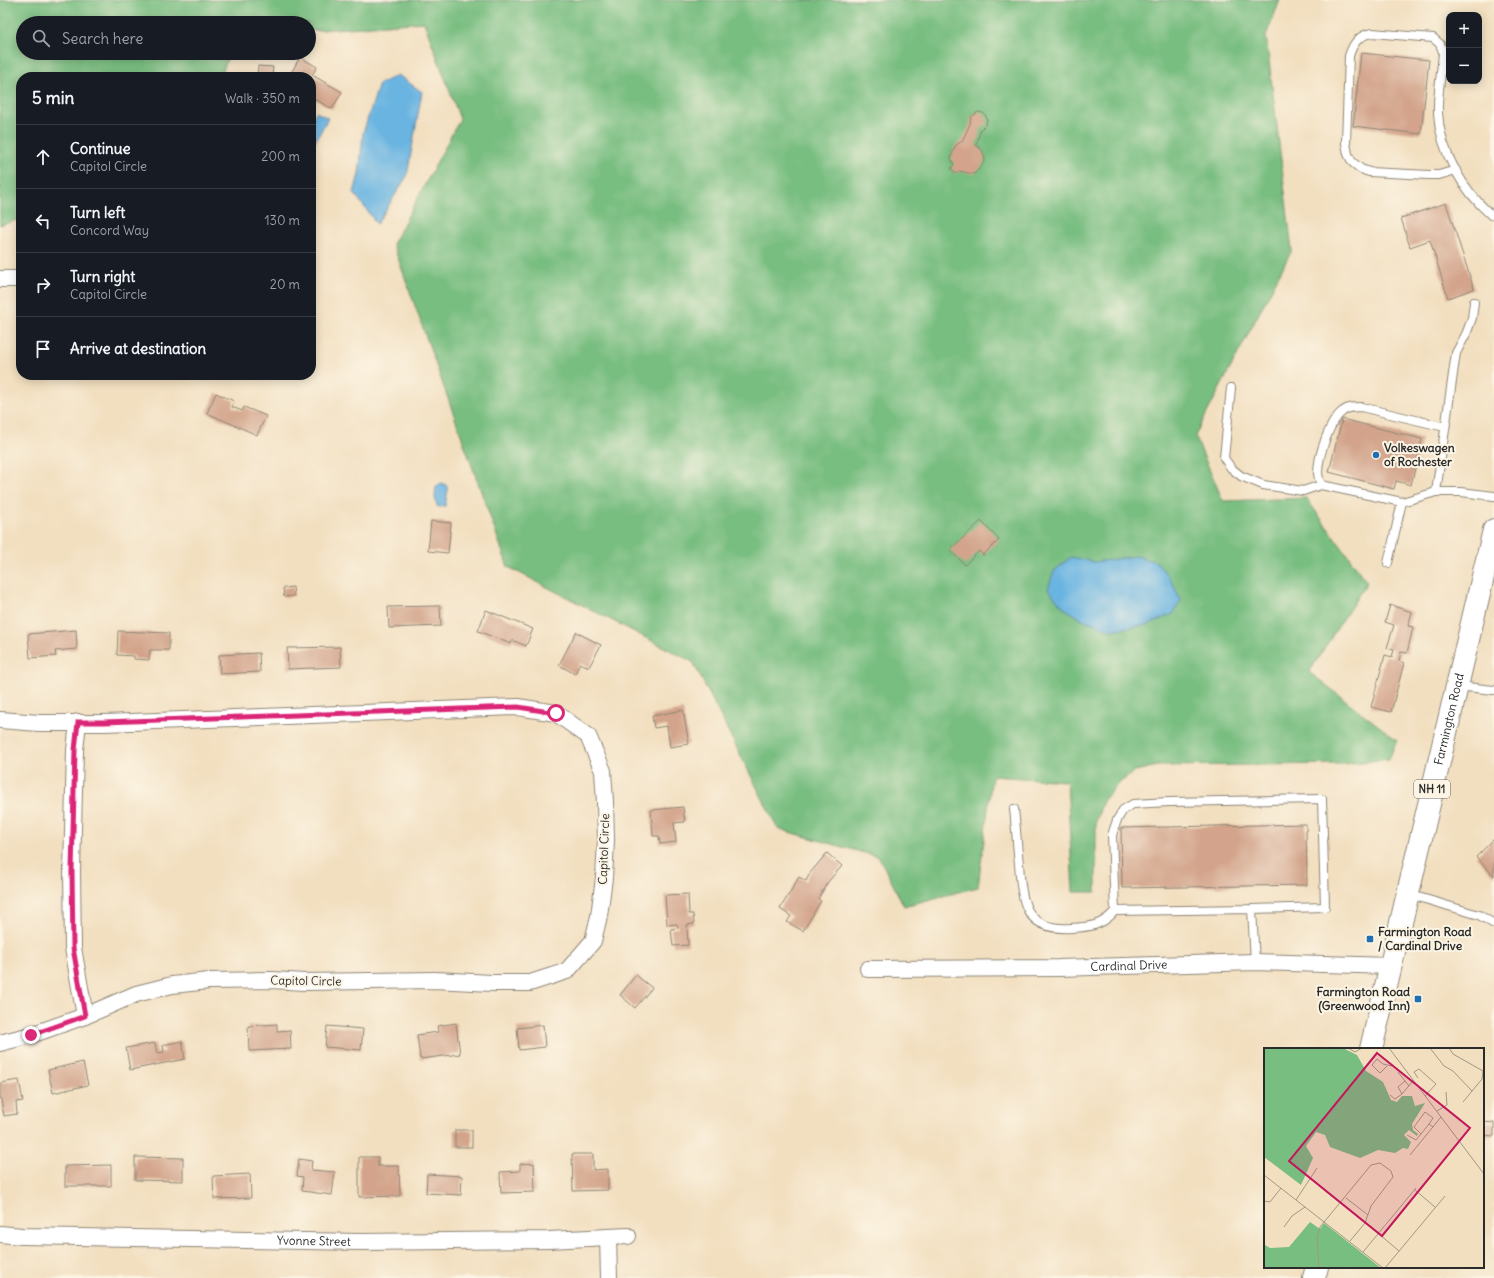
<!DOCTYPE html>
<meta charset="utf-8">
<style>
:root{--surface:#171b24;--page:#20242c;--text:#f1f3f6;--muted:#9ea1a6;--line:#363941}
body{margin:0;font-family:Delius,sans-serif;background:var(--page);color:var(--text)}
.controls{position:absolute;right:12px;top:12px;display:grid;overflow:hidden;border-radius:8px;box-shadow:0 2px 10px #0003}
.controls button{width:36px;height:36px;display:grid;place-items:center;padding:0;border:0;border-bottom:1px solid var(--line);background:var(--surface);color:var(--text);font:20px sans-serif}
.stop{position:absolute;width:12px;height:12px;margin:-9px;border:3px solid #db2777;border-radius:50%;background:#fff}
.stop.end{background:#db2777;border-color:#fff;box-shadow:0 1px 4px #0008}
.list{margin:0;padding:0;list-style:none}
h2{display:flex;justify-content:space-between;align-items:center;height:52px;margin:0;padding:0 16px;font-size:17px}
h2 small{font-size:13px;font-weight:400;color:var(--muted)}
.list li{display:grid;grid-template-columns:26px 1fr auto;gap:12px;align-items:center;box-sizing:border-box;height:64px;padding:0 16px;border-top:1px solid var(--line)}
.list b{display:block;font-size:15px;white-space:nowrap}
.list p{margin:0;font-size:13px;white-space:nowrap;color:var(--muted)}
.list em{font-size:13px;font-style:normal;color:var(--muted)}
.icon{flex:none;width:22px;height:22px;fill:none;stroke:currentColor;stroke-width:2;stroke-linecap:round;stroke-linejoin:round}
.map{position:relative;flex:none;width:1494px;height:1278px;overflow:hidden}
.search{position:absolute;background:var(--surface);box-shadow:0 2px 10px #0003;left:16px;top:16px;width:300px;height:44px;display:flex;align-items:center;gap:10px;box-sizing:border-box;padding:0 14px;border-radius:22px;color:var(--muted);font-size:15px}
.panel{position:absolute;background:var(--surface);box-shadow:0 2px 10px #0003;left:16px;top:72px;width:300px;height:308px;border-radius:16px}
.map>svg:first-child{display:block}
.forest{fill:#79be81;stroke:#527456}
.water{fill:#69b4e1;stroke:#4a7086}
.building{fill:#d3a48b}
.lines{fill:none;stroke-linecap:round;stroke-linejoin:round}
.lane-casing{stroke:#8e8576;stroke-width:10}
.street-casing{stroke:#8e8576;stroke-width:18}
.highway-casing{stroke:#8e8576;stroke-width:24}
.lane{stroke:#fff;stroke-width:8}
.street{stroke:#fff;stroke-width:16}
.highway{stroke:#fff;stroke-width:22}
.route{stroke:#db2777;stroke-width:5}
.poi-dot{fill:#1f6fb2;stroke:#fcf5e5;stroke-width:1.5}
.labels{text-anchor:middle;stroke-width:4;stroke-linejoin:round;paint-order:stroke}
.shield{fill:#fcf5e5;stroke:#6a6863;stroke-width:1}
.shield-label{font-size:11px;font-weight:bold;fill:#2b2b2b}
.poi-label{font-size:12px;font-weight:bold;fill:#2b2b2b;stroke:#fcf5e5;text-anchor:start}
.street-label{font-size:12px;fill:#2b2b2b;stroke:#fcf5e5}
.inset-road{fill:none;stroke:#a29784;stroke-width:1}
.view{fill:#c2185b;fill-opacity:0.15;stroke:#c2185b;stroke-width:2}
.inset-edge{fill:none;stroke:#2b2b2b;stroke-width:2}
</style>
<div class="map">
<svg width="1494" height="1278" viewBox="0 0 1494 1278">
<rect width="100%" height="100%" fill="#fcf5e5"/>
<filter id="ink" filterUnits="userSpaceOnUse"><feTurbulence type="fractalNoise" baseFrequency=".025" numOctaves="2"/><feDisplacementMap in="SourceGraphic" scale="8" xChannelSelector="R" yChannelSelector="G"/><feConvolveMatrix kernelMatrix="1 2 1 2 8 2 1 2 1" color-interpolation-filters="sRGB"/></filter>
<filter id="wash" filterUnits="userSpaceOnUse"><feTurbulence type="fractalNoise" baseFrequency=".012" numOctaves="4" result="noise"/><feDisplacementMap in="SourceGraphic" scale="16" xChannelSelector="R" yChannelSelector="G"/><feGaussianBlur stdDeviation="0.9" result="paint"/><feColorMatrix in="noise" values="0 0 0 0 0 0 0 0 0 0 0 0 0 0 0 0 0 1.4 0 .05"/><feComposite in="paint" operator="in"/></filter>
<g filter="url(#wash)">
<rect width="100%" height="100%" fill="#f2dfc0"/>
<path class="forest" d="M0 0H1280L1266 36 1292 250 1195 436 1223 501 1306 498 1367 582 1309 672 1397 740 1389 759 1344 764 1157 766 1135 771 1118 784 1103 801 1096 821V892H1073L1067 781 992 776 978 887 904 906 879 857 778 829 693 662 508 567 393 244 460 119 424 22 309 31V23H23V53H229L221 77H21V219L0 225Z"/>
<g class="water">
<path d="M398 75 422 92 407 176 377 224 354 193 359 174 363 133 379 84Z"/>
<path d="M316 112 328 118 315 142 311 139V122Z"/>
<path d="M441 483 446 485 448 490 445 506 440 507 437 506 435 497 436 487Z"/>
<path d="M1136 556 1157 562 1170 579 1181 600 1173 614 1147 625 1111 630 1082 619 1064 608 1048 589 1054 571 1071 557 1095 562Z"/>
</g>
<g id="blocks">
<g class="building">
<path d="M1361 53 1429 60 1421 134 1353 126Z"/>
<path d="M300 57 317 67 312 75 342 92 332 109 311 97V77H289Z"/>
<path d="M258 66 273 67 272 77H257Z"/>
<path d="M978 112 983 113 986 116 987 120 986 124 981 129 976 145 982 150 985 158 982 166 974 174 959 171 956 174 951 168 954 165 951 158 955 146 962 141 970 124 971 117Z"/>
<path d="M1446 203 1474 289 1448 298 1430 240 1410 247 1401 218Z"/>
<path d="M216 393 234 401 232 407 242 411 244 407 266 416 257 435 207 413Z"/>
<path d="M1342 419 1422 439 1411 485 1396 481 1394 489 1329 472Z"/>
<path d="M431 521 451 523 448 553 428 551Z"/>
<path d="M981 521 999 540 983 555 979 551 965 565 950 550Z"/>
<path d="M293 587 294 596 284 597 283 588Z"/>
<path d="M1390 605 1412 612 1408 626 1413 627 1407 653 1401 652 1399 661 1404 663 1391 712 1371 707 1385 655 1392 657 1394 650 1387 648 1394 625 1385 622Z"/>
<path d="M440 606 441 626 389 628 388 607Z"/>
<path d="M486 610 533 629 526 646 512 640 511 644 478 631Z"/>
<path d="M76 630 77 649 55 651 56 656 30 658 28 634Z"/>
<path d="M118 631 169 633V650H150L149 660 134 659V656L117 655Z"/>
<path d="M576 632 601 645 589 667 580 663 575 674 559 665Z"/>
<path d="M340 647 341 667 288 669 287 648Z"/>
<path d="M259 653 260 672 220 674 219 655Z"/>
<path d="M683 710 689 744 670 747 667 726 654 728 652 716Z"/>
<path d="M683 807 685 822 674 823 676 842 660 844 659 836H653L651 810Z"/>
<path d="M1306 824 1307 885 1122 888 1121 828Z"/>
<path d="M1494 839V876L1476 857Z"/>
<path d="M827 853 842 866 827 883 818 899 821 901 803 931 787 922 791 916 780 909 799 877 806 881 810 873Z"/>
<path d="M688 894 689 914H693L694 924 687 925 688 945 673 946 671 929 678 928 677 924 667 925 665 895Z"/>
<path d="M636 975 652 988 635 1008 620 995Z"/>
<path d="M456 1023 460 1054 420 1059 417 1035 438 1032 437 1026Z"/>
<path d="M277 1024V1031L290 1030 291 1049 249 1051 248 1026Z"/>
<path d="M543 1025 545 1047 519 1050 517 1028Z"/>
<path d="M327 1026 363 1029 361 1050 325 1047Z"/>
<path d="M182 1041 185 1059 130 1070 126 1048 155 1043 157 1053 164 1052 163 1045Z"/>
<path d="M83 1062 88 1085 53 1093 48 1070Z"/>
<path d="M19 1080 23 1101 16 1102 17 1114 4 1116 0 1095V1083Z"/>
<path d="M1483 1122 1494 1123V1136L1483 1135Z"/>
<rect x="455" y="1130" width="17" height="17"/>
<path d="M572 1154H593V1170L608 1169V1190L573 1191Z"/>
<path d="M135 1157 183 1158V1181L135 1180Z"/>
<path d="M359 1157H378V1166H399L400 1196 359 1197Z"/>
<path d="M299 1159 312 1161 311 1170 335 1172 332 1195 302 1191 303 1177 297 1176Z"/>
<path d="M534 1163 535 1192 501 1193 500 1172 520 1171V1164Z"/>
<path d="M111 1165V1186H65V1166Z"/>
<path d="M250 1174 251 1198 214 1199 213 1176Z"/>
<path d="M427 1174 462 1176 461 1195 426 1193Z"/>
</g>
</g>
</g>
<g filter="url(#ink)">
<use href="#blocks" fill-opacity="0" stroke="#8e8576" stroke-width="1"/>
<g class="lines">
<defs>
<g id="lane">
<path d="M1456 170 1439 175H1429L1369 172 1361 169 1352 162 1348 154 1346 143 1349 56C1353 43 1359 35 1372 33L1433 38 1440 44 1443 52C1442 72 1437 93 1438 113 1440 152 1463 190 1491 215"/>
<path d="M1231 388 1224 458 1231 468 1241 476 1263 485 1303 491 1321 485"/>
<path d="M1445 427 1361 407C1354 407 1349 407 1343 411 1329 421 1318 457 1318 473 1318 477 1320 481 1321 485L1402 502 1436 492H1461L1494 496"/>
<path d="M1436 492 1456 353 1467 332 1472 318 1474 302"/>
<path d="M1388 563 1402 502"/>
<path d="M1457 686 1494 690"/>
<path d="M1014 809C1016 827 1017 845 1019 864 1022 902 1024 931 1071 928 1090 927 1102 926 1115 911"/>
<path d="M1408 894 1479 915 1494 924"/>
<path d="M1252 909 1325 907 1322 799 1169 802 1133 804 1123 810 1117 820 1112 835 1115 911 1252 909 1255 962"/>
</g>
<g id="street">
<path d="M0 279H21"/>
<path d="M0 720 39 723H104L518 707 556 713 588 736 603 771 605 802 606 840 604 878 599 916 593 941 567 971 530 983H492L435 980 304 982 272 980 209 981 172 985 136 994 85 1016 31 1035 0 1043"/>
<path d="M78 722 75 750 72 871 73 948 85 1016"/>
<path id="s1" d="M868 969 1059 968 1255 962 1391 966"/>
<path id="s2" d="M0 1234 22 1236 361 1242 549 1240 628 1236"/>
<path d="M608 1237 609 1278"/>
</g>
<g id="highway">
<path id="s3" d="M1371 1049 1494 530"/>
<path d="M1314 1278 1317 1267"/>
</g>
</defs>
<use href="#lane" class="lane-casing"/>
<use href="#street" class="street-casing"/>
<use href="#highway" class="highway-casing"/>
<use href="#lane" class="lane"/>
<use href="#street" class="street"/>
<use href="#highway" class="highway"/>
</g>
</g>
<g class="lines" filter="url(#ink)">
<path class="route" d="M31 1035 85 1016 73 948 72 871 75 750 78 722H104L518 707 556 713"/>
</g>
<g class="poi-dot">
<circle cx="1376" cy="455" r="4"/>
<rect x="1366" y="935" width="8" height="8" rx="2"/>
<rect x="1414" y="995" width="8" height="8" rx="2"/>
</g>
<g class="labels">
<rect class="shield" x="1414" y="780" width="36" height="18" rx="3"/>
<g class="shield-label">
<text x="1432" y="793">NH 11</text>
</g>
<g class="poi-label">
<text x="1384" y="452">Volkeswagen<tspan x="1384" dy="14">of Rochester</tspan></text>
<text x="1378" y="936">Farmington Road<tspan x="1378" dy="14">/ Cardinal Drive</tspan></text>
<text x="1410" y="996" text-anchor="end">Farmington Road<tspan x="1410" dy="14">(Greenwood Inn)</tspan></text>
</g>
<g class="street-label">
<text dy="4" stroke="none"><textPath href="#s3" startOffset="339">Farmington Road</textPath></text>
<text transform="translate(604 849) rotate(-88)" y="4">Capitol Circle</text>
<text dy="4" stroke="none"><textPath href="#s1" startOffset="261">Cardinal Drive</textPath></text>
<text transform="translate(306 981) rotate(1)" y="4">Capitol Circle</text>
<text dy="4" stroke="none"><textPath href="#s2" startOffset="314">Yvonne Street</textPath></text>
</g>
</g>
<g transform="translate(1264 1048)">
<rect width="220" height="220" fill="#f2dfc0"/>
<path d="M0 0H79L93 7 102 23 119 34 127 52 133 54 138 48H148L151 58 161 55 148 76 149 82 154 86 153 88 145 82 140 87 147 94 144 101 139 100 131 105 114 102 96 110 66 99 61 87 52 84 42 98 49 110 37 137 0 109ZM46 174 56 181 60 175 117 220H0L1 197 6 200 25 199Z" fill="#79be81"/>
<path class="inset-road" d="M84 0 91 4 98 0M125 0 220 126M166 0 180 18 189 23 208 43M185 0 189 6 219 23 218 31 199 54M123 18 116 25 108 17 113 11 119 16 128 18M134 24 145 38M154 30 150 24 155 21 172 36 161 48M141 33 134 39 138 46 149 33M126 47 131 51 138 46M173 63 183 57 182 44M165 76 169 70 161 64 150 79 157 86 165 76 169 79M143 87 152 92 157 86M146 107 177 69M0 127 119 220M151 142 171 159M82 150 104 167M32 152 53 120M0 153 6 154 17 140M20 179 28 168 41 159M115 186 135 203M99 204 152 140M55 220 53 190 56 179 107 117 116 115 127 123 129 129 107 158 101 175 86 193M121 220 181 148"/>
<path class="view" d="M113 5 206 80 118 188 25 113Z"/>
<rect width="220" height="220" class="inset-edge"/>
</g>
</svg>
<div class="controls">
<button>+</button>
<button>−</button>
</div>
<div class="stop" style="left:556px;top:713px"></div>
<div class="stop end" style="left:31px;top:1035px"></div>
<div class="search"><svg class="icon" aria-label="search" viewBox="0 0 24 24"><circle cx="10" cy="10" r="6"/><path d="M15 15l6 6"/></svg>Search here</div>
<section class="panel">
<h2>5 min<small>Walk · 350 m</small></h2>
<ul class="list">
<li><svg class="icon" aria-label="ahead" viewBox="0 0 24 24"><path d="M12 20V5M6 11l6-6 6 6"/></svg><div><b>Continue</b><p>Capitol Circle</p></div><em>200 m</em></li>
<li><svg class="icon" aria-label="left" viewBox="0 0 24 24"><path d="M17 20v-9H6M10 6l-5 5 5 5"/></svg><div><b>Turn left</b><p>Concord Way</p></div><em>130 m</em></li>
<li><svg class="icon" aria-label="right" viewBox="0 0 24 24"><path d="M7 20v-9h11M14 6l5 5-5 5"/></svg><div><b>Turn right</b><p>Capitol Circle</p></div><em>20 m</em></li>
<li><svg class="icon" aria-label="arrive" viewBox="0 0 24 24"><path d="M6 21V4h12l-3 4 3 4H6"/></svg><div><b>Arrive at destination</b></div></li>
</ul>
</section>
</div>
